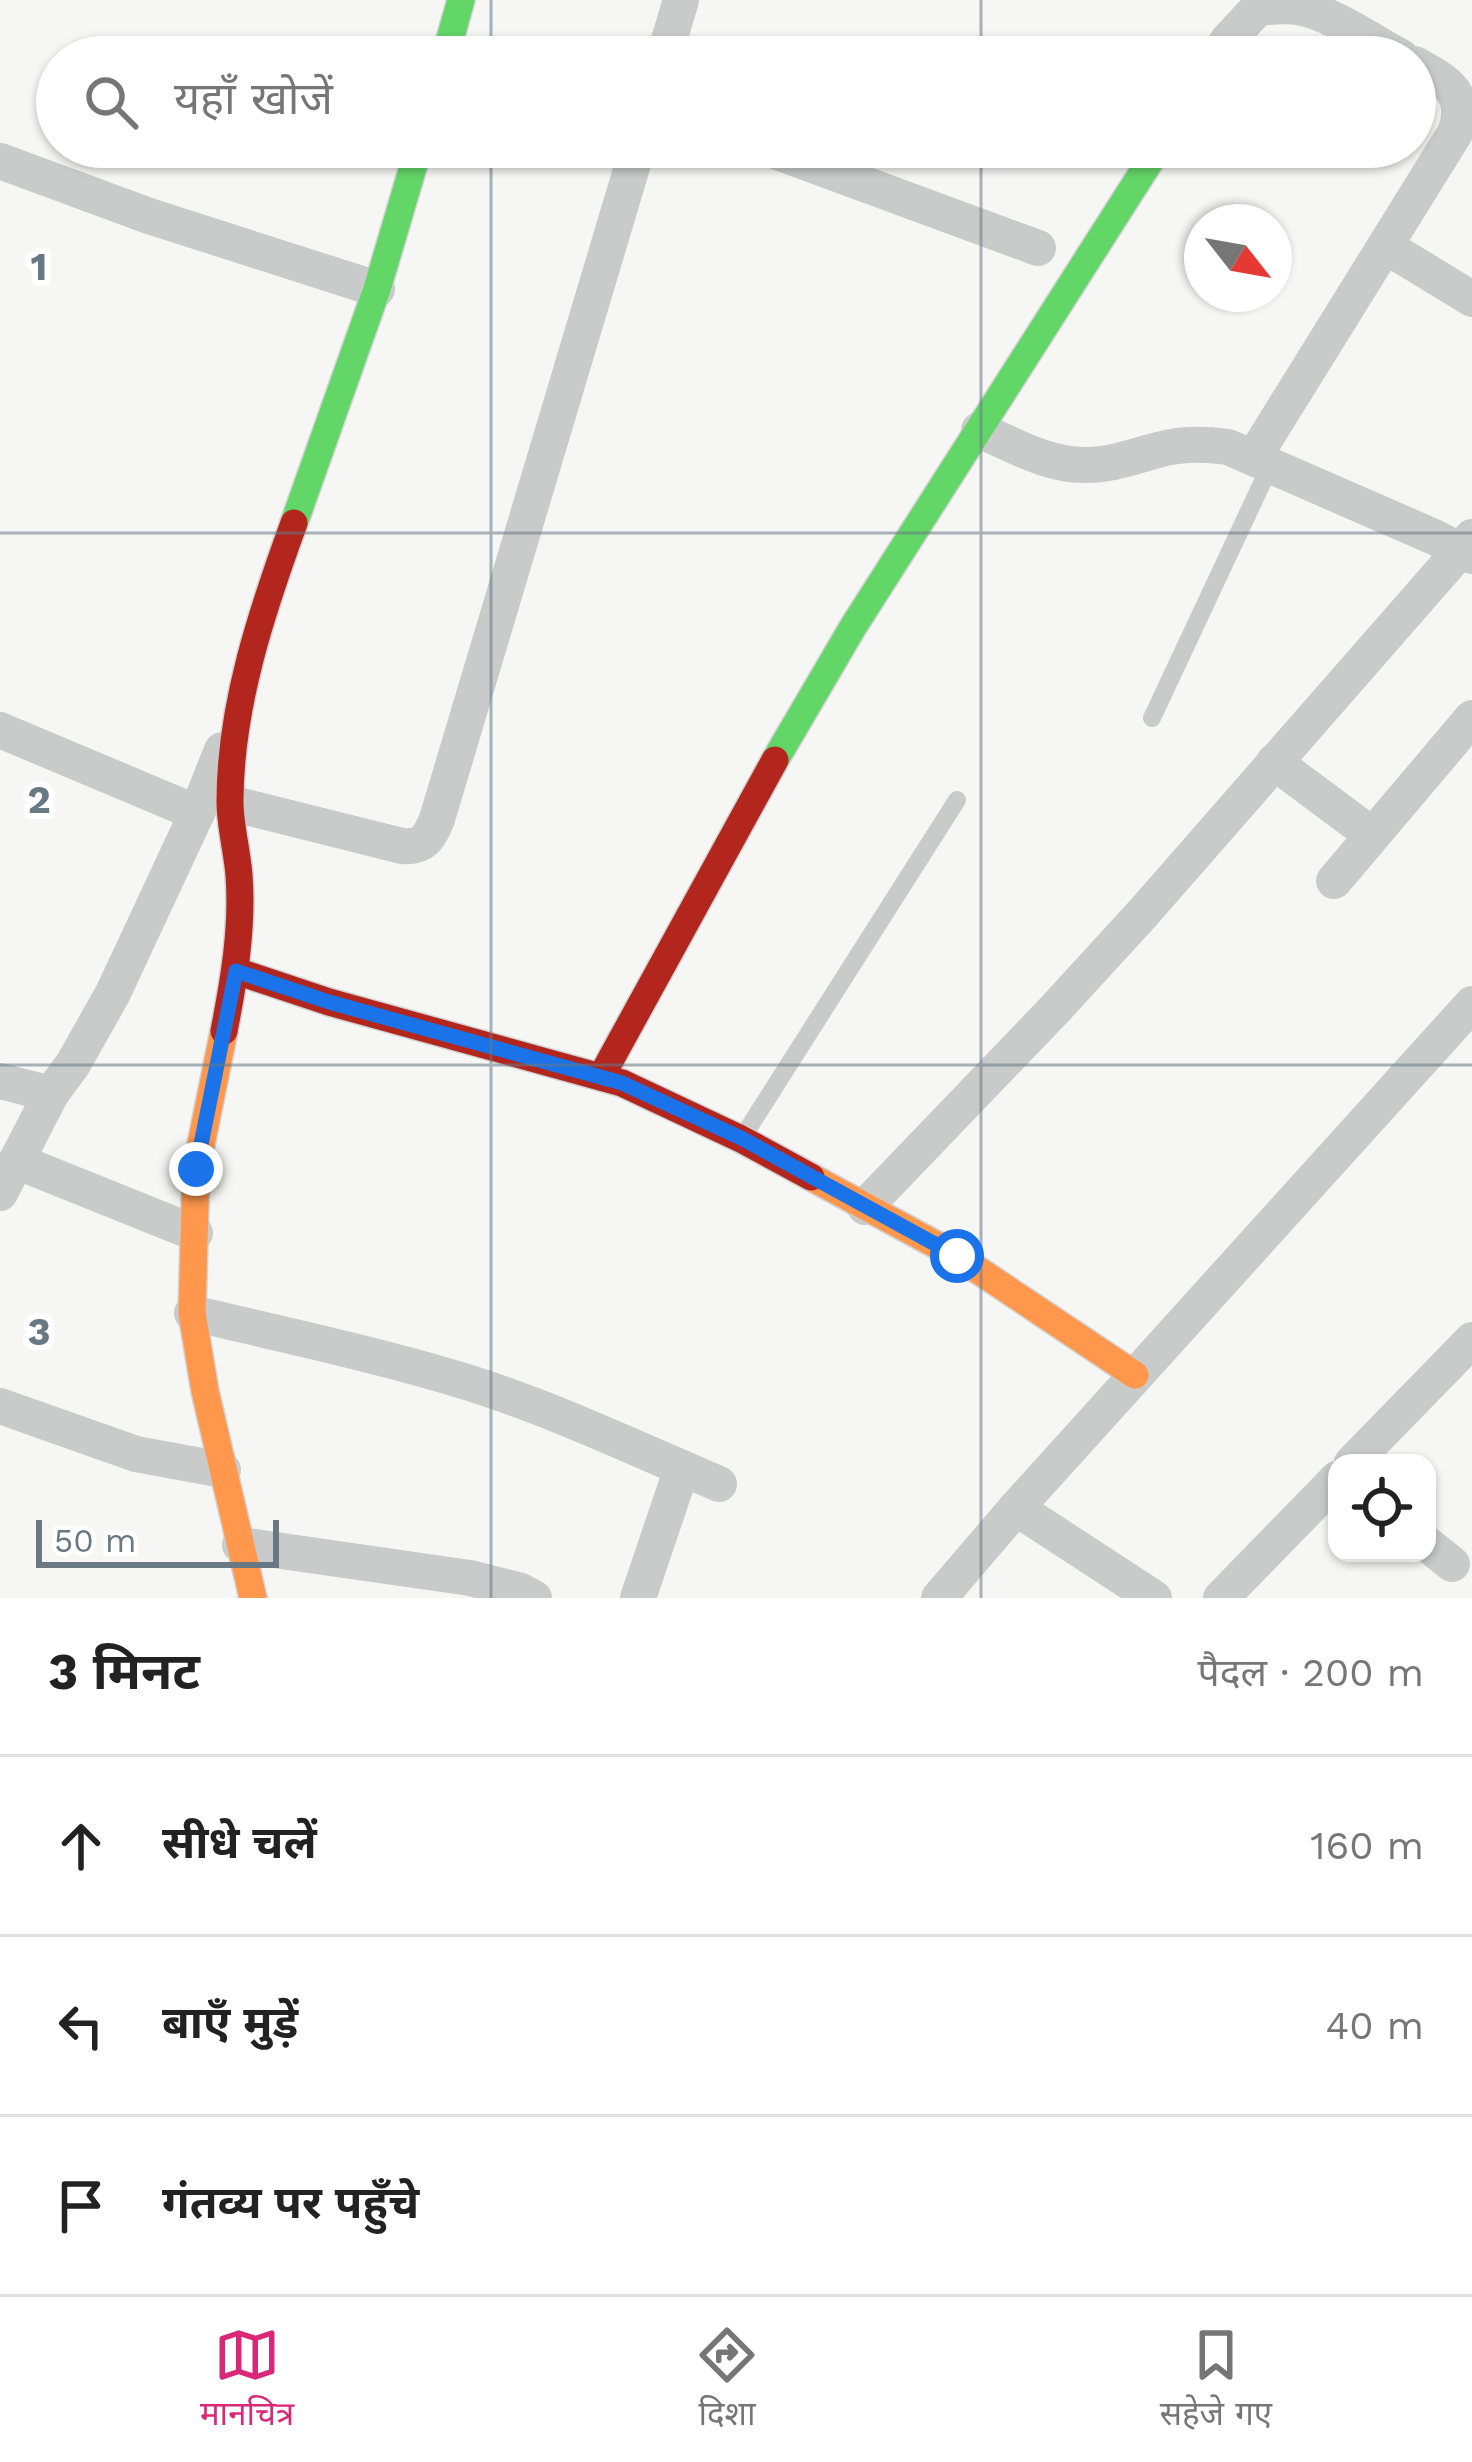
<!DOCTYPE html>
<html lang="hi">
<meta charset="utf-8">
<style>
:root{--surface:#fff;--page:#f6f6f6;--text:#222;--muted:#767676;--line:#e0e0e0;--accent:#db2777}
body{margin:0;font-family:"Work Sans","Noto Sans Devanagari",sans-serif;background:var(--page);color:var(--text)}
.controls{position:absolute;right:36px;bottom:36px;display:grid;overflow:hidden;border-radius:24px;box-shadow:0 3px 9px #0004}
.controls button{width:108px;height:108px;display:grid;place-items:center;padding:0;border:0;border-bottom:3px solid var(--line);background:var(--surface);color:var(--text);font:60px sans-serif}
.compass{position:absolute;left:1184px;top:204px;width:108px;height:108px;border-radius:50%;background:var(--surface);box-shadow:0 3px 9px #0004;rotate:121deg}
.scale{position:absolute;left:36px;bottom:30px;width:243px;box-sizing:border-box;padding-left:12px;border:6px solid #687983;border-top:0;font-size:33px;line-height:42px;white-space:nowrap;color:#687983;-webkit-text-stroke:9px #fff;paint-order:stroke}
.stop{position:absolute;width:36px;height:36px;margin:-27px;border:9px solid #1a73e8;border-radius:50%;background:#fff}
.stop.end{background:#1a73e8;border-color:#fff;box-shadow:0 3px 12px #0008}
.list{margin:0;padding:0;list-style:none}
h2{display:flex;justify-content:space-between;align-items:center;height:156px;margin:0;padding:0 48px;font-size:51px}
h2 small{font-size:39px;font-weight:400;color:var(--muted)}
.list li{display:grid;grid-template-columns:78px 1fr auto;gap:36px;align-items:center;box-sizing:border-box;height:180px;padding:0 48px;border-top:3px solid var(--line)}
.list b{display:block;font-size:45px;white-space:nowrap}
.list em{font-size:39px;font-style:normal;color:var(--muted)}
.icon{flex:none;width:66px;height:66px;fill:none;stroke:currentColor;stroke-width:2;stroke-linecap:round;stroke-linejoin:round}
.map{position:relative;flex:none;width:1472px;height:1598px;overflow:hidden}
.search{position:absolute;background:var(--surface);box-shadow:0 3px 9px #0004;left:36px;right:36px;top:36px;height:132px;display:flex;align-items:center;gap:30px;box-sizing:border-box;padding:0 42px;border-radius:66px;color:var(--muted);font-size:45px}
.sheet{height:696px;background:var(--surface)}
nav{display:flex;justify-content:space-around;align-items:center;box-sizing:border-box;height:168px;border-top:3px solid var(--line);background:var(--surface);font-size:33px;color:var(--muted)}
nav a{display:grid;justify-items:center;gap:6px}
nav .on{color:var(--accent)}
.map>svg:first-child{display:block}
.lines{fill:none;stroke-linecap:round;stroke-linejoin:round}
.fast-casing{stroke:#d2d3d3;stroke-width:30}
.slow-casing{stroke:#d2d3d3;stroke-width:30}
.jam-casing{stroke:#d2d3d3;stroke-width:30}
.lane{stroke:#c9caca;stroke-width:18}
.street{stroke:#c9caca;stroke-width:36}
.fast{stroke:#63d668;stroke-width:27}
.slow{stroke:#ff974d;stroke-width:27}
.jam{stroke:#b3261e;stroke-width:27}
.route{stroke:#1a73e8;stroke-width:15}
.grid{fill:none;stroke:#687983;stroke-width:3;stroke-opacity:0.55}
.grid-label{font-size:39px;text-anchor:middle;font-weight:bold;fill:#687983;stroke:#fff;stroke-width:12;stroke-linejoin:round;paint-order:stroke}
</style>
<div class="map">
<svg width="1472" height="1598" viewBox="0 0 1472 1598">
<rect width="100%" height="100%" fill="#f6f6f5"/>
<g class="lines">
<defs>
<g id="fast">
<path d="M445 57 461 0"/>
<path d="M294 523 377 289 419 147"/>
<path d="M775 760 853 627 1159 147"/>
</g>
<g id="slow">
<path d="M224 1031 196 1169 192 1313 205 1391 253 1598"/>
<path d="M811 1177 957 1256 1135 1375"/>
</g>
<g id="jam">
<path d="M236 971 329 1002 622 1083 741 1139 811 1177"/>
<path d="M224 1031C234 980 243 927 239 875 237 850 230 826 230 801 230 706 262 611 294 523"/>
<path d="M601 1077 775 760"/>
</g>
</defs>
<use href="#fast" class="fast-casing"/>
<use href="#slow" class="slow-casing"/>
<use href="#jam" class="jam-casing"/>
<g class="lane">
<path d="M1152 718 1271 464"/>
<path d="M744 1135 957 800"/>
</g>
<g class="street">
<path d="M664 57 681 0"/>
<path d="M1217 57 1228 40 1258 8C1270 7 1284 5 1297 7 1330 12 1371 41 1401 57"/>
<path d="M764 147 1038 248"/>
<path d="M0 161 149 216 377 289"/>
<path d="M1385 246 1472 299"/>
<path d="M979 430C1013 445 1049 466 1087 465 1113 465 1137 455 1162 449 1184 443 1206 444 1228 447L1434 537 1472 556"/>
<path d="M1254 457 1455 133C1469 92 1447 82 1415 64"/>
<path d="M0 730 197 813"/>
<path d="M1274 762 1372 835"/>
<path d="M230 803 402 846C424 848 429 838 437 819L638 147"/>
<path d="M1334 881 1472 718"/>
<path d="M0 1081 51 1094"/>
<path d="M16 1161 195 1233"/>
<path d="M0 1193 51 1094 73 1064 113 993 197 813 222 750"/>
<path d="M865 1207 1057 1007 1144 912 1472 537"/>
<path d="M192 1313C285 1335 379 1355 470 1383 555 1410 637 1449 719 1484"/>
<path d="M0 1406 136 1454 223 1470"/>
<path d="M1352 1463 1472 1340"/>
<path d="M1016 1508 1154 1598"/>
<path d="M1427 1544 1452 1564"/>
<path d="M240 1545 470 1578 521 1591 534 1598"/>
<path d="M638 1598 682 1468"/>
<path d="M939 1598 1016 1508 1472 1004"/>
<path d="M1221 1598 1337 1479"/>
</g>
<use href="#fast" class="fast"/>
<use href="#slow" class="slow"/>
<use href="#jam" class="jam"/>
</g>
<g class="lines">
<path class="route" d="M196 1169 236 971 329 1002 622 1083 741 1138 957 1256"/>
</g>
<path class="grid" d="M491 0V57M981 0V57M491 147V1598M981 147V1598M0 533H1472M0 1065H1472"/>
<g class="grid-label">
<text x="39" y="280">1</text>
<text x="39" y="813">2</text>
<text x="39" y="1345">3</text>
</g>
</svg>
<div class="controls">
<button><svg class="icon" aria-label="locate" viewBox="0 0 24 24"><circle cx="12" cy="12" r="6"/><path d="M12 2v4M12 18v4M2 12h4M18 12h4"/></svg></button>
</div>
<svg class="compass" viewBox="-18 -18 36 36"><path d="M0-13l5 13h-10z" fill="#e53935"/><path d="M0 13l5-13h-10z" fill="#767676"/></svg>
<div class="scale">50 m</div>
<div class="stop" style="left:957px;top:1256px"></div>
<div class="stop end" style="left:196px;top:1169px"></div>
<div class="search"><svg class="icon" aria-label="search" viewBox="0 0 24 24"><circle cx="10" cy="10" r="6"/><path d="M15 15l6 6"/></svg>यहाँ खोजें</div>
</div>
<section class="sheet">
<h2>3 मिनट<small>पैदल · 200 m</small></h2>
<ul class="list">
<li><svg class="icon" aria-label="ahead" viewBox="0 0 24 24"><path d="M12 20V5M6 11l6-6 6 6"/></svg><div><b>सीधे चलें</b></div><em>160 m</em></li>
<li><svg class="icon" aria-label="left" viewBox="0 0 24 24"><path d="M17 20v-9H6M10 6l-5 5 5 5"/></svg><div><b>बाएँ मुड़ें</b></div><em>40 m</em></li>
<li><svg class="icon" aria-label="arrive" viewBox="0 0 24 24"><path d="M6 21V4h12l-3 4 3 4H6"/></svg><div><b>गंतव्य पर पहुँचे</b></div></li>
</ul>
</section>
<nav>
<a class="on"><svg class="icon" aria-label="map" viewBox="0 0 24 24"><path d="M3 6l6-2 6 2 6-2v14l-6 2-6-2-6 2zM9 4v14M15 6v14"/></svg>मानचित्र</a>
<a><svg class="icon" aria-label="directions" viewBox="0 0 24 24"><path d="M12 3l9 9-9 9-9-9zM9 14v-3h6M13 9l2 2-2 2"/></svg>दिशा</a>
<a><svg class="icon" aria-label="saved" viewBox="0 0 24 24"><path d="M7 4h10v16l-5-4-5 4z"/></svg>सहेजे गए</a>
</nav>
